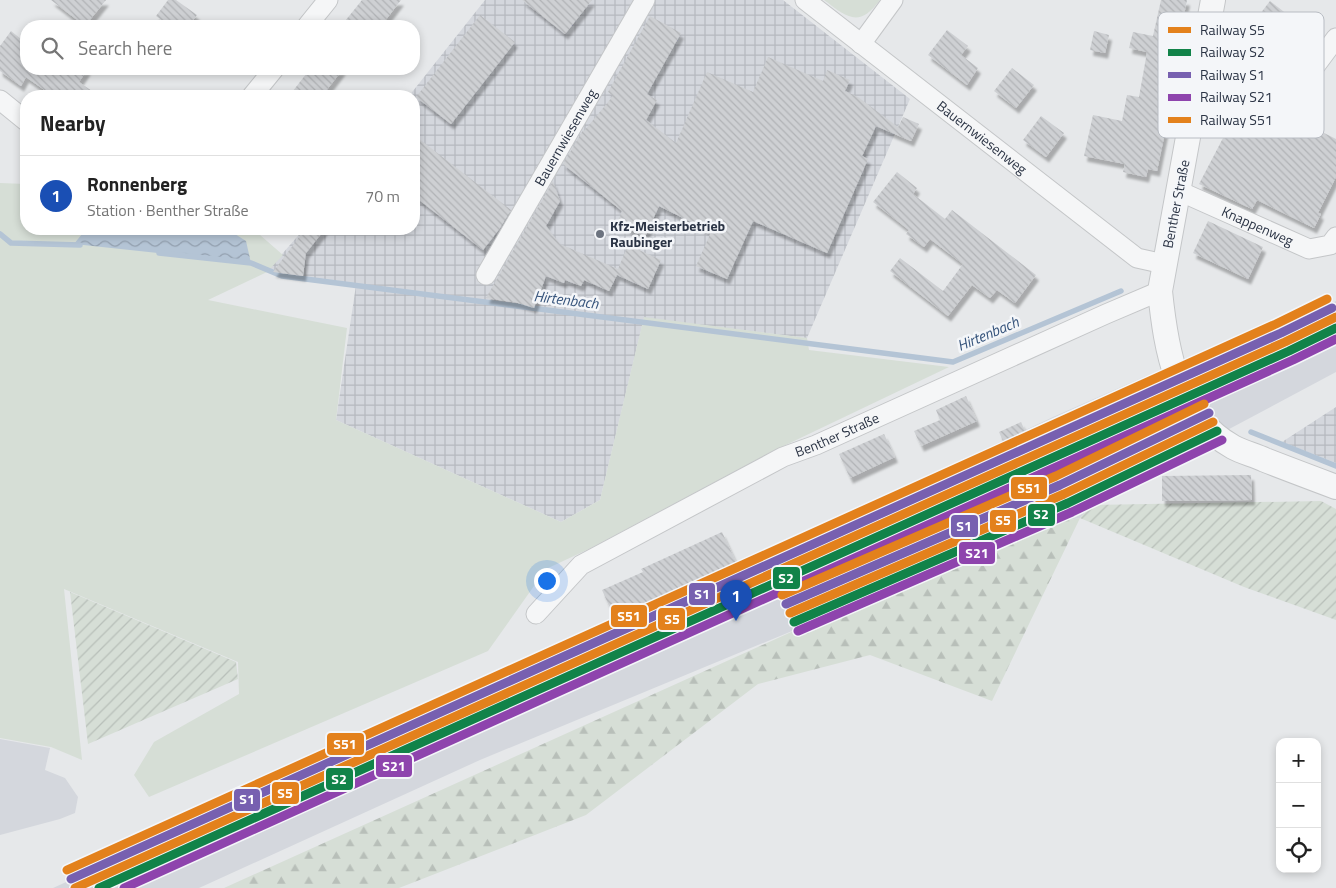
<!DOCTYPE html>
<meta charset="utf-8">
<style>
:root{--surface:#fff;--page:#f6f6f6;--text:#222;--muted:#767676;--line:#e0e0e0;--accent:#6c737f}
body{margin:0;font-family:"Titillium Web",sans-serif;background:var(--page);color:var(--text)}
.controls{position:absolute;right:15px;bottom:15px;display:grid;overflow:hidden;border-radius:10px;box-shadow:0 2px 8px #0003}
.controls button{width:45px;height:45px;display:grid;place-items:center;padding:0;border:0;border-bottom:1px solid var(--line);background:var(--surface);color:var(--text);font:25px sans-serif}
.you{position:absolute;left:546px;top:580px;width:18px;height:18px;margin:-12px;border:4px solid #fff;border-radius:50%;background:#1a73e8;box-shadow:0 0 0 8px #1a73e833}
.badge{display:grid;place-items:center;width:32px;height:32px;border-radius:50%;background:var(--accent);color:#fff;font-size:16px;font-weight:700}
.pin{position:absolute;translate:-50% -41px;filter:drop-shadow(0 1px 2px #0008)}
.pin::after{content:'';position:absolute;top:26px;width:18px;height:15px;background:inherit;clip-path:polygon(0 0,100% 0,50% 100%)}
.list{margin:0;padding:0;list-style:none}
h2{display:flex;justify-content:space-between;align-items:center;height:65px;margin:0;padding:0 20px;font-size:21px}
h2 small{font-size:16px;font-weight:400;color:var(--muted)}
.list li{display:grid;grid-template-columns:32px 1fr auto;gap:15px;align-items:center;box-sizing:border-box;height:80px;padding:0 20px;border-top:1px solid var(--line)}
.list b{display:block;font-size:19px;white-space:nowrap}
.list p{margin:0;font-size:16px;white-space:nowrap;color:var(--muted)}
.list em{font-size:16px;font-style:normal;color:var(--muted)}
.icon{flex:none;width:28px;height:28px;fill:none;stroke:currentColor;stroke-width:2;stroke-linecap:round;stroke-linejoin:round}
.map{position:relative;flex:none;width:1336px;height:888px;overflow:hidden}
.search{position:absolute;background:var(--surface);box-shadow:0 2px 8px #0003;left:20px;top:20px;width:400px;height:55px;display:flex;align-items:center;gap:12px;box-sizing:border-box;padding:0 18px;border-radius:20px;color:var(--muted);font-size:19px}
.panel{position:absolute;background:var(--surface);box-shadow:0 2px 8px #0003;left:20px;top:90px;width:400px;height:145px;border-radius:20px}
.map>svg:first-child{display:block}
.built{fill:#d4d7dd}
.industrial{fill:url(#industrial-grid)}
.green{fill:#d6ded6}
.forest{fill:url(#forest-firs)}
.garden{fill:url(#garden-furrows)}
.water{fill:url(#water-waves)}
.lines{fill:none;stroke-linecap:round;stroke-linejoin:round}
.stream{stroke:#b4c4d5;stroke-width:5.5}
.building{fill:url(#building-back-hatch);filter:url(#shadow)}
.minor-casing{stroke:#c4c6c8;stroke-width:21}
.tertiary-casing{stroke:#c4c6c8;stroke-width:26}
.minor{stroke:#f5f6f7;stroke-width:19}
.tertiary{stroke:#f5f6f7;stroke-width:24}
.rail-1-casing{stroke:#f4f6f9;stroke-width:12}
.rail-2-casing{stroke:#f4f6f9;stroke-width:12}
.rail-3-casing{stroke:#f4f6f9;stroke-width:12}
.rail-4-casing{stroke:#f4f6f9;stroke-width:12}
.rail-5-casing{stroke:#f4f6f9;stroke-width:12}
.rail-1{stroke:#e3811c;stroke-width:9}
.rail-2{stroke:#118349;stroke-width:9}
.rail-3{stroke:#7760b0;stroke-width:9}
.rail-4{stroke:#8e44ad;stroke-width:9}
.rail-5{stroke:#e3811c;stroke-width:9}
.poi-dot{fill:#6c737f;stroke:#f4f6f9;stroke-width:2}
.labels{text-anchor:middle;stroke-width:5;stroke-linejoin:round;paint-order:stroke}
.street-label{font-size:14px;fill:#2b3445;stroke:#f4f6f9}
.poi-label{font-size:14px;font-weight:bold;fill:#2b3445;stroke:#f4f6f9;text-anchor:start}
.water-label{font-size:15px;font-style:italic;fill:#34527a;stroke:#f4f6f9}
.key{fill:#f4f6f9;stroke:#b8bcc3;stroke-width:1}
.key-label{font-size:14px;fill:#2b3445}
.line-badge{stroke:#f4f6f9;stroke-width:2}
.badge-label{font-size:14px;text-anchor:middle;font-weight:bold;fill:#fff}
</style>
<div class="map">
<svg width="1336" height="888" viewBox="0 0 1336 888">
<defs>
<pattern id="industrial-grid" width="8" height="8" patternUnits="userSpaceOnUse" patternTransform="scale(1.25)"><rect width="8" height="8" fill="#d4d7dd"/><path d="M0 4h8M4 0v8" fill="none" stroke="#b6b9bf"/></pattern>
<pattern id="forest-firs" width="22" height="20" patternUnits="userSpaceOnUse" patternTransform="scale(1.25)"><rect width="22" height="20" fill="#d6ded6"/><path d="M5 1l3.5 6h-7zM16 11l3.5 6h-7z" fill="#b8bfb9"/></pattern>
<pattern id="garden-furrows" width="10" height="10" patternUnits="userSpaceOnUse" patternTransform="scale(1.25)"><rect width="10" height="10" fill="#d6ded6"/><path d="M-1 1l2-2M0 10L10 0M9 11l2-2" fill="none" stroke="#b8bfb9"/></pattern>
<pattern id="water-waves" width="16" height="10" patternUnits="userSpaceOnUse" patternTransform="scale(1.25)"><rect width="16" height="10" fill="#b4c4d5"/><path d="M0 5q4-4 8 0t8 0" fill="none" stroke="#93a0af"/></pattern>
<pattern id="building-back-hatch" width="6" height="6" patternUnits="userSpaceOnUse" patternTransform="scale(1.25)"><rect width="6" height="6" fill="#ced0d3"/><path d="M-1 5l2 2M0 0l6 6M5-1l2 2" fill="none" stroke="#b1b3b6"/></pattern>
<filter id="shadow"><feDropShadow dx="3" dy="5.5" stdDeviation="1" flood-color="#0004"/></filter>
</defs>
<rect width="100%" height="100%" fill="#e6e8ea"/>
<g class="built">
<path d="M1336 301V372L1216 436 1210 452 1196 459 1159 471 1092 505 1080 518 1042 525 809 624 480 760 199 888H53L486 692 603 630 1053 417 1162 369 1219 364Z"/>
<path d="M0 739 50 748 45 770 65 778 78 797 75 813 60 819 0 835Z"/>
</g>
<g class="industrial">
<path d="M485 0H783L910 99 807 338 644 318 600 500 561 522 336 420 356 285 282 276 268 270 304 229H414V96H409Z"/>
<path d="M1336 407V463L1282 442Z"/>
</g>
<g class="green">
<path d="M824 0H880C859 28 848 18 824 0Z"/>
<path d="M0 183 26 184V229H253L283 255 267 272 208 300 347 328 336 420 561 522 600 500 644 317 807 338 809 350 949 367 769 453 589 549 546 569 488 651 149 797 134 775 154 742 239 694 238 662 64 589 82 760 51 747 0 738Z"/>
</g>
<path class="forest" d="M1080 518 992 701 870 655 758 684 586 815 399 888H224L809 624 1042 525Z"/>
<g class="garden">
<path d="M1321 501 1336 509V620L1244 587 1080 518 1092 505Z"/>
<path d="M70 592 236 662 238 679 88 744Z"/>
</g>
<path class="water" d="M86 229H227L246 241 251 263 74 244Z"/>
<g class="lines">
<g class="stream">
<path d="M0 234 11 243 80 245"/>
<path d="M159 253 251 263 282 276 953 362 1121 291"/>
<path d="M1251 432 1336 466"/>
</g>
</g>
<g class="building">
<path d="M51 0H106L85 26Z"/>
<path d="M168 0H176L197 15 189 26H170L156 16Z"/>
<path d="M362 0H401L381 26H341Z"/>
<path d="M522 0H592L565 34Z"/>
<path d="M1161 0H1187L1183 20 1186 21 1173 83H1175L1170 113H1169L1157 171 1148 169 1146 177 1123 172 1125 164 1084 156 1093 115 1122 121 1127 95 1139 97 1147 52 1129 48 1133 32 1153 36Z"/>
<path d="M1270 1 1310 32 1290 58 1250 27Z"/>
<path d="M480 15 515 42 451 124 416 97Z"/>
<path d="M650 16 681 33 647 94 657 100 646 120 676 143 707 72 753 92 768 57 823 81 827 70 850 80 845 91 858 97 898 127 903 117 919 124 911 141 876 126 862 156 868 159 827 253 753 221 727 279 696 266 711 232 659 206 645 237 617 223 622 211 563 164 583 130 584 131 613 96 608 92Z"/>
<path d="M947 30 968 46 961 55 978 68 967 85 928 55Z"/>
<path d="M11 31 26 43V69H88L79 82 99 96H53L26 77 21 86 0 71V46Z"/>
<path d="M1094 31 1109 35 1105 53 1090 50Z"/>
<path d="M1012 68 1034 85 1016 108 994 91Z"/>
<path d="M310 69H343L322 96H289Z"/>
<path d="M1282 109 1299 118 1298 120 1336 139V177L1318 213 1321 214 1314 228 1257 200 1252 209 1199 184 1235 115 1270 134Z"/>
<path d="M1041 116 1064 133 1046 157 1023 140Z"/>
<path d="M414 135 511 210 500 228 483 250 414 196Z"/>
<path d="M897 172 917 188 913 194 945 219 952 210 1036 275 1015 303 997 290 990 298 972 285 948 316 890 271 900 258 943 291 963 264 930 239 924 247 906 234 909 230 873 202Z"/>
<path d="M553 181 560 201 546 226 560 244 618 269 628 245 661 260 648 289 617 275 609 291 584 280 581 286 565 280 564 283 546 276 534 308 518 303 486 298Z"/>
<path d="M1208 221 1263 247 1248 279 1193 253Z"/>
<path d="M305 229H325L306 253 303 276 273 272Z"/>
<path d="M966 396 977 421 921 446 914 431 940 420 936 410Z"/>
<path d="M1021 422 1031 444 1009 455 999 432Z"/>
<path d="M884 434 895 457 850 478 839 454Z"/>
<path d="M1251 475 1252 500 1162 501V476Z"/>
<path d="M722 532 736 562 614 617 602 590 643 572 641 569Z"/>
</g>
<g class="lines">
<defs>
<g id="minor">
<path id="s1" d="M805 0 1137 258 1164 264"/>
<path d="M307 26 328 0"/>
<path d="M861 44 893 0"/>
<path d="M1201 73 1285 90 1304 81 1336 38"/>
<path d="M252 96 274 69"/>
<path d="M0 100 26 121"/>
<path id="s2" d="M1179 191 1309 249 1330 245 1336 237"/>
<path id="s3" d="M486 275 645 0"/>
<path id="s4" d="M536 614 581 565 783 457 816 445 1106 314 1160 291"/>
</g>
<path id="tertiary" d="M1213 0 1160 291C1166 350 1176 415 1233 447 1242 452 1254 455 1265 460 1288 469 1312 478 1336 487"/>
</defs>
<use href="#minor" class="minor-casing"/>
<use href="#tertiary" class="tertiary-casing"/>
<use href="#minor" class="minor"/>
<use href="#tertiary" class="tertiary"/>
<defs>
<g id="rail-1">
<path d="M790 613 1064 494 1213 422"/>
<path d="M75 888 1285 342 1336 317"/>
</g>
<g id="rail-2">
<path d="M794 622 1068 503 1217 431"/>
<path d="M99 888 1289 351 1336 328"/>
</g>
<g id="rail-3">
<path d="M786 604 1060 485 1209 413"/>
<path d="M71 879 1281 333 1332 308"/>
</g>
<g id="rail-4">
<path d="M798 631 1072 512 1222 440"/>
<path d="M124 888 1293 360 1336 339"/>
</g>
<g id="rail-5">
<path d="M782 595 1056 476 1204 404"/>
<path d="M67 870 1276 324 1327 299"/>
</g>
</defs>
<use href="#rail-1" class="rail-1-casing"/>
<use href="#rail-2" class="rail-2-casing"/>
<use href="#rail-3" class="rail-3-casing"/>
<use href="#rail-4" class="rail-4-casing"/>
<use href="#rail-5" class="rail-5-casing"/>
<use href="#rail-1" class="rail-1"/>
<use href="#rail-2" class="rail-2"/>
<use href="#rail-3" class="rail-3"/>
<use href="#rail-4" class="rail-4"/>
<use href="#rail-5" class="rail-5"/>
</g>
<circle class="poi-dot" cx="600" cy="234" r="5"/>
<g class="labels">
<g class="street-label">
<text dy="5" stroke="none"><textPath href="#s3" startOffset="159">Bauernwiesenweg</textPath></text>
<text dy="5" stroke="none"><textPath href="#s1" startOffset="224">Bauernwiesenweg</textPath></text>
<text transform="translate(1176 204) rotate(-79)" y="5">Benther Straße</text>
<text dy="5" stroke="none"><textPath href="#s2" startOffset="86">Knappenweg</textPath></text>
<text dy="5" stroke="none"><textPath href="#s4" startOffset="354">Benther Straße</textPath></text>
</g>
<g class="poi-label">
<text x="610" y="231">Kfz-Meisterbetrieb<tspan x="610" dy="16">Raubinger</tspan></text>
</g>
<g class="water-label">
<text transform="translate(566 300) rotate(7)" y="5">Hirtenbach</text>
<text transform="translate(988 334) rotate(-23)" y="5">Hirtenbach</text>
</g>
</g>
<rect x="1158" y="12" width="166" height="126" rx="8" class="key"/>
<rect x="1168" y="27" width="23" height="6" fill="#e3811c"/>
<rect x="1168" y="49" width="23" height="7" fill="#118349"/>
<rect x="1168" y="72" width="23" height="6" fill="#7760b0"/>
<rect x="1168" y="94" width="23" height="7" fill="#8e44ad"/>
<rect x="1168" y="117" width="23" height="6" fill="#e3811c"/>
<g class="key-label">
<text x="1200" y="35">Railway S5</text>
<text x="1200" y="57">Railway S2</text>
<text x="1200" y="80">Railway S1</text>
<text x="1200" y="102">Railway S21</text>
<text x="1200" y="125">Railway S51</text>
</g>
<g class="line-badge">
<rect x="1010" y="476" width="38" height="24" rx="5" fill="#e3811c"/>
<rect x="1027" y="503" width="29" height="24" rx="5" fill="#118349"/>
<rect x="989" y="509" width="28" height="24" rx="5" fill="#e3811c"/>
<rect x="950" y="514" width="29" height="24" rx="5" fill="#7760b0"/>
<rect x="958" y="541" width="38" height="24" rx="5" fill="#8e44ad"/>
<rect x="772" y="566" width="29" height="24" rx="5" fill="#118349"/>
<rect x="688" y="582" width="28" height="24" rx="5" fill="#7760b0"/>
<rect x="610" y="604" width="38" height="24" rx="5" fill="#e3811c"/>
<rect x="657" y="607" width="29" height="24" rx="5" fill="#e3811c"/>
<rect x="326" y="732" width="39" height="24" rx="5" fill="#e3811c"/>
<rect x="375" y="754" width="38" height="24" rx="5" fill="#8e44ad"/>
<rect x="325" y="767" width="29" height="24" rx="5" fill="#118349"/>
<rect x="271" y="781" width="29" height="24" rx="5" fill="#e3811c"/>
<rect x="233" y="788" width="28" height="24" rx="5" fill="#7760b0"/>
</g>
<g class="badge-label">
<text x="1029" y="493">S51</text>
<text x="1041" y="519">S2</text>
<text x="1003" y="525">S5</text>
<text x="964" y="531">S1</text>
<text x="977" y="558">S21</text>
<text x="786" y="583">S2</text>
<text x="702" y="599">S1</text>
<text x="629" y="621">S51</text>
<text x="672" y="624">S5</text>
<text x="345" y="749">S51</text>
<text x="394" y="771">S21</text>
<text x="339" y="784">S2</text>
<text x="285" y="798">S5</text>
<text x="247" y="804">S1</text>
</g>
</svg>
<div class="controls">
<button>+</button>
<button>−</button>
<button><svg class="icon" aria-label="locate" viewBox="0 0 24 24"><circle cx="12" cy="12" r="6"/><path d="M12 2v4M12 18v4M2 12h4M18 12h4"/></svg></button>
</div>
<div class="you"></div>
<div class="pin badge" style="left:736px;top:621px;background:#1a4fb4">1</div>
<div class="search"><svg class="icon" aria-label="search" viewBox="0 0 24 24"><circle cx="10" cy="10" r="6"/><path d="M15 15l6 6"/></svg>Search here</div>
<section class="panel">
<h2>Nearby<small></small></h2>
<ul class="list">
<li><span class="badge" style="background:#1a4fb4">1</span><div><b>Ronnenberg</b><p>Station · Benther Straße</p></div><em>70 m</em></li>
</ul>
</section>
</div>
